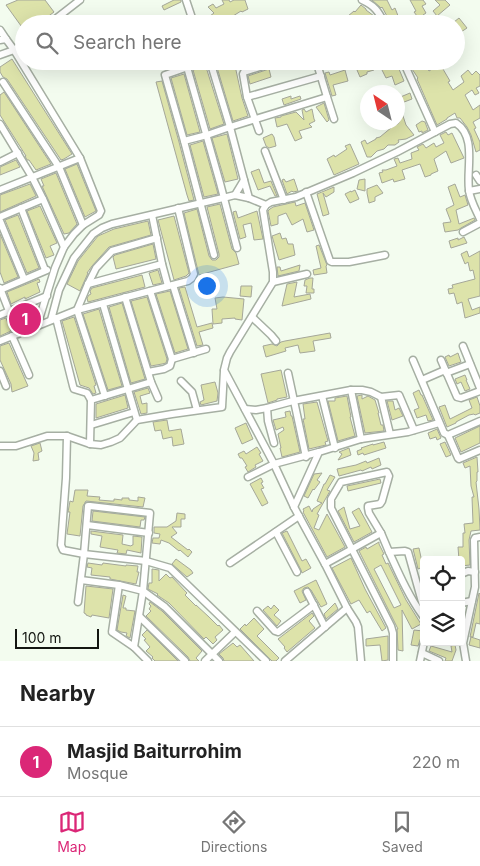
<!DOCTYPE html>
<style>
:root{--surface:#fff;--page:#f2f2f2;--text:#222;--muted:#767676;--line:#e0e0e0;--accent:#db2777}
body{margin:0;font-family:Inter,sans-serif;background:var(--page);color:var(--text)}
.controls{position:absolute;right:15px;bottom:15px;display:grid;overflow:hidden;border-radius:5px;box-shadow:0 5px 20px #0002}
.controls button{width:45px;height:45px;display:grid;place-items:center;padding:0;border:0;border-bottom:1px solid var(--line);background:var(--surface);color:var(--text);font:25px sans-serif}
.compass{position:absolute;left:360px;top:85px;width:45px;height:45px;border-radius:50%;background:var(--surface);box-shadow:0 5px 20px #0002;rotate:325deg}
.scale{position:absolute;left:15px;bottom:12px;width:84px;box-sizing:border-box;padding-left:5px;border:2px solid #131611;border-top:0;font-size:14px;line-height:18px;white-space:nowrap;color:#131611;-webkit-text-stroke:4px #f3fcef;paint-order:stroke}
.you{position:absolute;left:206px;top:285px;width:18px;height:18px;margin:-12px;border:4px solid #fff;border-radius:50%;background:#1a73e8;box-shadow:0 0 0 8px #1a73e833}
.badge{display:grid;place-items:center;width:32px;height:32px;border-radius:50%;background:var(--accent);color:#fff;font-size:16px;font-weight:700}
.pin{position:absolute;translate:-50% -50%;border:2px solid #fff;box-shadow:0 1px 5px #0006}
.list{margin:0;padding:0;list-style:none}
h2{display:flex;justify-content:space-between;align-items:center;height:65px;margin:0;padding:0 20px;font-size:21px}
h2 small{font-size:16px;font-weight:400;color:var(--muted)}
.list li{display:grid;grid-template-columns:32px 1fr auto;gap:15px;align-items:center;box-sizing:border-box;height:70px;padding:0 20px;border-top:1px solid var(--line)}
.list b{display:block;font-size:19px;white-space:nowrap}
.list p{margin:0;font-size:16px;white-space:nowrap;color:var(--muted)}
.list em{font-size:16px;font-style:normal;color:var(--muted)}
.icon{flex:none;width:28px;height:28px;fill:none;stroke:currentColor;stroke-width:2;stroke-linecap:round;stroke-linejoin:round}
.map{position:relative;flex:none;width:480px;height:661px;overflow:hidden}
.search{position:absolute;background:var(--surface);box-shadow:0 5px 20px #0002;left:15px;right:15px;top:15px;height:55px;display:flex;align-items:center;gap:12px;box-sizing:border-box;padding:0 18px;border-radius:28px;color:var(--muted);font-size:19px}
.sheet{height:135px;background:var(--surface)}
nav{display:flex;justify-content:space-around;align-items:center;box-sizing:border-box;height:70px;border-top:1px solid var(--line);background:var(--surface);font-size:14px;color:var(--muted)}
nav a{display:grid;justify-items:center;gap:2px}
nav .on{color:var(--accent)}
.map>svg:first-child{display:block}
.building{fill:#dde3aa;stroke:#a5a799;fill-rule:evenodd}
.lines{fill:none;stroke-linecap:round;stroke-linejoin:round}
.minor-casing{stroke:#a6afa3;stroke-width:9}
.minor{stroke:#fff;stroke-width:6}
</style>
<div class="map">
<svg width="480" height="661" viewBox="0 0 480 661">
<rect width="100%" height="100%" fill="#f3fcef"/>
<g class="building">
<path d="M18 0H45L54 12 38 24H24V30L6 5Z"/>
<path d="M174 0H181V2L164 10 162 6Z"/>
<path d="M222 0H229L230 2 234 0H245L248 9 242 12 241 11 233 16 222 21 221 17 212 24 210 16 214 13 208 7 213 4 216 8 224 4Z"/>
<path d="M372 0H387L392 10 395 8 400 21 394 24 392 17 388 18 382 7 381 8Z"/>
<path d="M410 0H423L426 4 422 6 426 13 423 15 428 24H403L417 16 414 12 416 11Z"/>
<path d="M435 0H445L450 5 437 16 433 11 440 5Z"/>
<path d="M361 5 366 9V10L374 16 379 24H353L351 22 348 16 354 11 355 12Z"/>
<path d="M459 18 467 28 461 32 456 26V24L454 22Z"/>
<path d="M12 59 72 154 64 159 61 160 7 79 3 77 0 72V67Z"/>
<path d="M225 61H234L242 98 248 116 233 121 216 64Z"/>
<path d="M365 61H372L374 70 367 72V74L360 77 357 70 366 66Z"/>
<path d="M385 61H394V63L396 62 404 81 395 85 392 76 386 78 381 68 386 66Z"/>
<path d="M409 61H423L429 71 440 64 450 81 448 82 453 90 464 82 461 76 468 70 472 75 476 71 480 75V86L476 88 479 93 475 95 472 90 465 95 473 110 480 105V118L473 122 476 128 474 129 480 142V150L476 152 471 135 467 127 460 118H457L455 113 447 118V119L437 125 417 79 418 78 412 69Z"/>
<path d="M206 67 224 124 210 129 193 70Z"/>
<path d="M269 69 271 77 250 84 248 76Z"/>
<path d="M345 70 348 81 333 85 336 95 332 96 325 73 329 72 330 75Z"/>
<path d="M184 74 200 132 187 135 171 78Z"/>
<path d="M162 81 179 142 194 200 189 201 187 195 156 82Z"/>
<path d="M4 92 51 164 36 170 29 160H27L25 156H26L0 115V95Z"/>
<path d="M410 93 412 99 399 104 406 125 414 135 406 139 398 140 399 142 395 145H388L384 149 377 151 371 157H367L361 142 365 140 367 144 376 139V138L380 137 392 127 399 123 398 119V98Z"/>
<path d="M291 96V99L300 96 301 99 284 105 282 99Z"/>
<path d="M324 103 329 120 327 122 316 107Z"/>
<path d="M304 109 306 112 312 109 314 119 315 121 309 124 312 127 299 131 302 138 295 141 287 124 277 127 275 118 281 117V116L296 112 304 120 302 110Z"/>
<path d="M422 121 425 122 428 130 422 133V131L419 132 416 125Z"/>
<path d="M446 132 448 135 452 133 464 158 451 163 446 151 434 159 438 171 431 174V175L425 177 420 164 402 170 405 179 394 182 393 179 382 183 379 173 383 172 382 170H386L397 166 394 159 398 158 400 163 412 159 411 153 419 150 417 147 423 144 426 148 434 143 436 147 444 143 440 135Z"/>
<path d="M227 134 238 179 225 182 212 138Z"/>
<path d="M272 134 274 137 276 146 269 148 266 146 263 138Z"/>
<path d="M203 141 218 194 204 197 190 145Z"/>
<path d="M350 144 359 164 334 175 327 159 334 155 335 157 347 149 345 146Z"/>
<path d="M16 160 20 167 0 175V167Z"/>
<path d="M77 164 96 211 85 217 65 169Z"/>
<path d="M259 169 264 183 271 181 277 196H275L270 186 258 190 251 172Z"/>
<path d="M56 173 77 224 69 233 64 234 42 186H44L41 179Z"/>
<path d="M284 179 286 182 294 179 298 191 293 192 292 191 287 194 282 180Z"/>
<path d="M365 179V191L357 189 359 180Z"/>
<path d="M30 184 36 196 0 212V195Z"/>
<path d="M455 184 460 197 465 195 468 205 456 210 459 224 474 218 475 220 461 228 458 230 445 232 443 223 451 222 446 209 454 205 448 187Z"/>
<path d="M377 185 383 193 375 197V201L369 203 367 193V189Z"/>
<path d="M334 187V192L326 197 323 193 329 214 323 216 317 194Z"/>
<path d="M355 190 359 199 350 203 345 194 351 191V192Z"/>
<path d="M295 202 296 206 305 203 314 230 307 232 303 219 292 225 286 213 278 216V224L271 226 268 211 270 209 273 207Z"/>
<path d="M220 204 232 249 236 253 239 264 199 275 184 213 197 209 209 256 212 260H216L219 257V254L207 207Z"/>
<path d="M40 206 57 243 50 246 54 255 46 258 27 211Z"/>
<path d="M236 211 238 218 257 211 263 239 254 240 251 223 243 225 246 237 240 239 233 212Z"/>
<path d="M18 215 39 268 27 273 5 220Z"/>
<path d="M174 216 189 273 186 276 174 280 158 220Z"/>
<path d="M148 221 151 235 109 247 92 266 87 273H88L80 291 67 284 78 261 98 236 114 229Z"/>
<path d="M280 233 282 239 286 238 288 244H293L295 255 279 260 272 236Z"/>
<path d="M0 234 18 277 4 283 0 272Z"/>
<path d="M464 237 467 243 451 248 449 241 458 238V240Z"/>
<path d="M153 244 156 259 116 269 113 257 115 255Z"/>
<path d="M319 245 327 265 326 266 327 273 314 275 313 270 321 268 316 246Z"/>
<path d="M467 251 469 257 480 251V296L468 299 472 310 480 307V313L465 318 462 302 457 304 454 293 449 294 448 289 453 288 452 285 475 279 473 270 470 271 468 262 465 264 461 254Z"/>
<path d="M300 265 299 271 278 276 277 267H280L281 271Z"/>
<path d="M158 270 162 283 153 285 149 273Z"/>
<path d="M142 275 145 287 88 302 87 298 89 295 91 294 90 291 92 288Z"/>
<path d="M310 278H313L312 289H314V293H306L307 286H304L305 280Z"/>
<path d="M39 279 40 282 37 283 40 292 25 299V297L11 304 7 292Z"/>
<path d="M297 282 294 297 310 294 311 299 282 306 287 284Z"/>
<path d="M241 286H252L251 297 240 296Z"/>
<path d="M185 287 197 327 212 323 213 328 199 332 203 345 197 346 179 288Z"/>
<path d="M170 291 188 349 175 353 156 294Z"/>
<path d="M147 297 167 359 166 363 162 364 151 366 131 301Z"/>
<path d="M223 297 244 299 242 320 235 319V318L222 319V323L213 324 212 309H217L215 298Z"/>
<path d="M122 303 145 379 131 383 109 307Z"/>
<path d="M32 308V323L21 327 17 314Z"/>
<path d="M99 309 122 386 108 390 83 314Z"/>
<path d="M74 317 96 385 94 386 96 393 93 394 89 388 80 385 62 321Z"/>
<path d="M6 318 11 331 0 336V320Z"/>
<path d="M330 333 331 338 313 341 315 351 300 353 298 345 285 348 286 351 266 357 263 346 272 344 277 346 281 342 285 341Z"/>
<path d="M9 343 28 386 12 392 11 384 0 360V346Z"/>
<path d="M458 353 461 362 449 366 445 357 449 355 450 357Z"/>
<path d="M281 370 287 397 277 399V400L268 403 261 374Z"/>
<path d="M465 375 467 380H466L470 389 465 391 461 382 457 384 455 379Z"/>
<path d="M215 382 218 393 217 401 201 405 200 402 204 400 201 385Z"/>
<path d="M148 388 150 393 140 396 142 404 147 403V413L141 414 134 392Z"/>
<path d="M419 390 421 395H422L433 420 428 421 426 415 417 418 414 410 419 408 413 393Z"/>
<path d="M125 395 128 408 96 418V404Z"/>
<path d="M362 395V399L368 396 375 400 379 413H378L381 425H383L384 431 365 433 357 396Z"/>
<path d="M347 396 351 417H350L355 436 338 441 328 401H335V398Z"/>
<path d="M477 397 480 406V413L475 415 474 414 469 415 456 422V423L447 427 439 407 445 405 450 419 472 408 469 400Z"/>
<path d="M387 401H393L395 410 399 408 403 416 392 420Z"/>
<path d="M317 402 328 441 325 442 326 445 309 449 303 419H305L303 404Z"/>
<path d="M290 411 291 416H292L300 452 282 457 280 448H281L278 434 284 430 283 427 276 430 273 420 286 417 285 412Z"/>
<path d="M167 420 169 431 181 429 184 444 173 446 172 437 163 439 161 430 155 431 153 422Z"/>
<path d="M246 423 253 439 242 444 235 428Z"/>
<path d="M480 426V443L461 452 455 438Z"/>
<path d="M437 429 441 438 437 440 436 437 430 439 428 433Z"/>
<path d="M384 442 386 448 364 455 363 453 358 455 357 451 362 449 361 448 373 444V445Z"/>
<path d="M445 442 451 455 446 457 440 444Z"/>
<path d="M40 443 42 451 38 453 39 460 33 461 34 453 31 446Z"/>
<path d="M257 447 261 453 259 454 263 461 255 465 256 467 248 472 245 467 247 466 242 458H240L238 454 244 451 246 454Z"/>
<path d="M349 448 351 455 338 460 342 454 339 452Z"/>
<path d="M477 457 478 472H477V481L476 482 479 509 480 530 471 531 469 540 470 565 461 566V560H459L458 547H463V533H465L464 524 473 523 472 497H474L471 486 470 466 465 468 463 463Z"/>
<path d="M379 458 381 465 372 469 371 467 362 471 361 470 339 476 337 469 356 465 366 461 367 463Z"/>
<path d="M322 473 317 480 320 482 314 490 313 489 308 498 304 496 314 474Z"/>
<path d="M330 475 335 477 327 490 330 491 317 514 319 515 314 528 319 530 327 514 345 547 327 557 303 512 304 511 303 509 309 506 312 512 313 509 322 503 317 501 324 484H325Z"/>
<path d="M261 478 263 482 261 483 264 488 261 489 268 503 262 506 250 484Z"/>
<path d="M380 479 381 483 348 491 347 486Z"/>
<path d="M75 490H88L87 496 100 497 99 500 111 501H114V499L122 500V498H129V500L138 501V497L145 498 143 507 86 501 83 506 80 536 67 534 70 512H68L70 501 73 502Z"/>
<path d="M344 507 350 529 360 526 352 512 359 508 372 532 354 542 338 511Z"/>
<path d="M93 511 145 517 144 520H141L140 527 92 521Z"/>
<path d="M177 513 185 514V519H181V527H172L177 533 171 537 188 550 189 549 192 552 188 557 180 550 179 551 169 543 161 540 160 544 152 543 153 538H159L160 534 154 533V527H167L176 521Z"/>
<path d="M91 531 123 535 122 544 131 546 132 545H133V536L142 537 141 553 127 550 126 554 117 553 118 550 100 547 102 536 91 534Z"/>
<path d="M287 531 302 561 306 559 311 568 302 573 301 570 282 533Z"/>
<path d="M379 542V544L384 554 382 555 386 564 388 563 406 600 421 624 412 629 402 610 403 651 398 650 397 629H398L359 551 366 547 367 549ZM381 565 401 605 394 608 374 569Z"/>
<path d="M419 548 423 567 418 569 413 549Z"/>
<path d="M351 558 365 589 386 628 382 631 370 611 367 613 359 600 351 604 332 568Z"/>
<path d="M176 559 191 570 193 573 187 577 172 564Z"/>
<path d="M88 563 102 565 103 563 126 566V565L138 566 137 572H139L136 584 110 579V577L91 575 92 568 87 567Z"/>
<path d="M152 569 159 570V581L166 574 170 578 172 577 187 593 185 595 196 606V605L209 617 218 626 219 625 223 630 215 637 217 640 213 644 206 637 204 639 169 603 157 595 158 594 148 589 149 583H152Z"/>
<path d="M316 580 327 604 321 607 311 590 308 587 304 588 302 591 306 600 300 603 294 591Z"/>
<path d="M86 586 113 589 109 618 92 615 91 617 86 615V614L84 613Z"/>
<path d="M479 593 480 594V624L476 623 473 637H470Z"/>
<path d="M123 595 126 596 123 608H126V610L135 611 130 638 126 636 127 633 121 632 117 630Z"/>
<path d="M150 602 162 611 202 651 196 658 199 661H190L188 657 146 616 151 611 149 609 151 606 149 604Z"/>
<path d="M335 603 338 609 326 619 324 614Z"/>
<path d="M274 605 279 610 274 615 281 621 277 626 263 610 268 606 271 609Z"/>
<path d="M312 613 314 616 309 621 315 628 287 652 284 648 285 647 278 639Z"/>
<path d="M254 618 264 629 257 636 279 658 276 661H272L240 629 245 624 246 626Z"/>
<path d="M147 630 178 661H155L152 658 153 657 146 651 150 647 144 640 146 639 142 635Z"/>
<path d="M414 630 423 631 418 646 411 645Z"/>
<path d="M388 636V660L382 661 380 645 366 646V639Z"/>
<path d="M471 637 480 640V648L469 645Z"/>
<path d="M233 643 237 647 240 645 254 661H224L223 658 219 654Z"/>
<path d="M455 645 456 650 452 661H445L446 658 429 651 431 646 452 652 451 646Z"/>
</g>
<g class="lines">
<defs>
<g id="minor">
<path d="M186 0 194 24"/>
<path d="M362 0C375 6 378 11 385 24"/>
<path d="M49 24 80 0"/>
<path d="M0 30 6 39"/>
<path d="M0 40 6 39 14 50 80 158 101 211 99 215 83 225 74 234 64 247 55 268 37 326"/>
<path d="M0 55 14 50 24 43"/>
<path d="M210 61 230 127 327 97 334 119"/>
<path d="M403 61 435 132"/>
<path d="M187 67 220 183 237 248"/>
<path d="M318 67 327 97"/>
<path d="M3 82 59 167 83 225"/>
<path d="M247 97 321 76"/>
<path d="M0 124 32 177 43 199 0 217"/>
<path d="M259 131 247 97 243 74 244 72 266 65"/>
<path d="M184 141 165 75 205 61"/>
<path d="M265 151 284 200"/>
<path d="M0 162 18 153"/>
<path d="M476 175 480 181"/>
<path d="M0 190 80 158"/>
<path d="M469 191 480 189"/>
<path d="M306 192 330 261 332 262H349L385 255"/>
<path d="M235 195 244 180 249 198 266 205"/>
<path d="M43 199 64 247"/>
<path d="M21 208 45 270"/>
<path d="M152 215 162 264 168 286"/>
<path d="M0 221 24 279"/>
<path d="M463 232 480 223"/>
<path d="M214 255 184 141 207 135 230 127 244 180"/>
<path d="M273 282 307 274"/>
<path d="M88 284 162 264"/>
<path d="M173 285 194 353"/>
<path d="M0 288 18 334"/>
<path d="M0 290 47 270"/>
<path d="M150 291 172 359 206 349"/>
<path d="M125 297 151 382"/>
<path d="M103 304 137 420"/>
<path d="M0 315 47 296"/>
<path d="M252 317 271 335 276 341"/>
<path d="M56 318 73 386 74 389 87 393 91 400"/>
<path d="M51 320 59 290 74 258 93 234 102 228 112 224 223 198 235 195 249 198"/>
<path d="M12 336 29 375"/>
<path d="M0 341 77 310 188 281 192 278 194 274 178 208"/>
<path d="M463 346 480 388"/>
<path d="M413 360 444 433 448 435 480 421"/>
<path d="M441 360 457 397 461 398 480 391"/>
<path d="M0 371 6 386"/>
<path d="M148 372 164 369 170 366 172 359"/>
<path d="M288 373 306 457"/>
<path d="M446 373 470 364"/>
<path d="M422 380 445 370"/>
<path d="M181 381 192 392 197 410"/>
<path d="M351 390 361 439"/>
<path d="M105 396 77 310 88 284 96 268 112 251 157 238"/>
<path d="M322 396 335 448"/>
<path d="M381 397 390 434"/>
<path d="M267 408 268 421 274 443"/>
<path d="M245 409 256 410 267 408 293 401 351 390H362L371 392 381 397 399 395 414 430"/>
<path d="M91 425 134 412"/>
<path d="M448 435 458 458 459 459 480 450"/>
<path d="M67 436 66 478 61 545 63 550 84 554 146 561 170 568 266 661"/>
<path d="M90 444 91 400 151 382 158 398"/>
<path d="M0 446H16L47 436H67L90 444 101 445 111 442 120 438 137 420 172 414 222 407 224 371"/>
<path d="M248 477 274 464 319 452"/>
<path d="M294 507 319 452 361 439 408 432 439 423"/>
<path d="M87 525 149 533"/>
<path d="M276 532 297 572"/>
<path d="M389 552C399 574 409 597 423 616"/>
<path d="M230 563 299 516"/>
<path d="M325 564 381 533"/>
<path d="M461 574 468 571 475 572"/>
<path d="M81 580 119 585 143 591 165 607 219 661"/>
<path d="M119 585 112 632 134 647"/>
<path d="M307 592 325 627"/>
<path d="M78 602 84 554 88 506H90L150 513 143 591 134 647 148 661"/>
<path d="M461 603 472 601"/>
<path d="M257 611 275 631 278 632 314 605"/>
<path d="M140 617 185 661"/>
<path d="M422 653 439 661"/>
<path d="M205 661 235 632"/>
<path d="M285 661 347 608"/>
<path d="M361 661 358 627 356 622 347 608 325 564 294 507 274 464 224 370 227 358 230 352 273 282V272L263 210 266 205 271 202 296 197 353 173 397 152 450 124 456 123C477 137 466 169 469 190 470 200 476 210 480 219"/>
<path d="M393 661V633L391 626 331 508V499L341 482 387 472 389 476 382 501 380 504 368 506V508L369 513 381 533 389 552 405 551 408 552 424 609V617"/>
<path d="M420 661 424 642"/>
<path d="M466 661 463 643 475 587 474 540 475 538 480 537"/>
</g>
</defs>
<use href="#minor" class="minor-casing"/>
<use href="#minor" class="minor"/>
</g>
</svg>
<div class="controls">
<button><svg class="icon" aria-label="locate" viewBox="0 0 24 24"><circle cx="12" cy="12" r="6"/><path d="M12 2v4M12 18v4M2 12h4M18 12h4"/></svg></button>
<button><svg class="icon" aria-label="layers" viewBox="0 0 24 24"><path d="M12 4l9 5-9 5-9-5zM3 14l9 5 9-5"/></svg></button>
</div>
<svg class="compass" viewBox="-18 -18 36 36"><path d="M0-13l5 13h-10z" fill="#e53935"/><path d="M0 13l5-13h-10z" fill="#767676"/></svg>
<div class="scale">100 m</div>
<div class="you"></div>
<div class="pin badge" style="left:25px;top:319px">1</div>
<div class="search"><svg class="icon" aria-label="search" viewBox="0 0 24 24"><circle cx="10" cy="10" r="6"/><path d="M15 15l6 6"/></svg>Search here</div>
</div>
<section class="sheet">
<h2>Nearby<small></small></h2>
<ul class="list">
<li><span class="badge">1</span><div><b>Masjid Baiturrohim</b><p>Mosque</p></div><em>220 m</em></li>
</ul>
</section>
<nav>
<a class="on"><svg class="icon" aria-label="map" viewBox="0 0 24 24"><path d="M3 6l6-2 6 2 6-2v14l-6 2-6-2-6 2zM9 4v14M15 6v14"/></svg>Map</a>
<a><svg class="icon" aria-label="directions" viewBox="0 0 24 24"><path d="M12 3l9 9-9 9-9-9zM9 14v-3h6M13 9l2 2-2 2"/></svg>Directions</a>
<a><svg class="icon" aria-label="saved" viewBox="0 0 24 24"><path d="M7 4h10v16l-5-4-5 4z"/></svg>Saved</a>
</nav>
